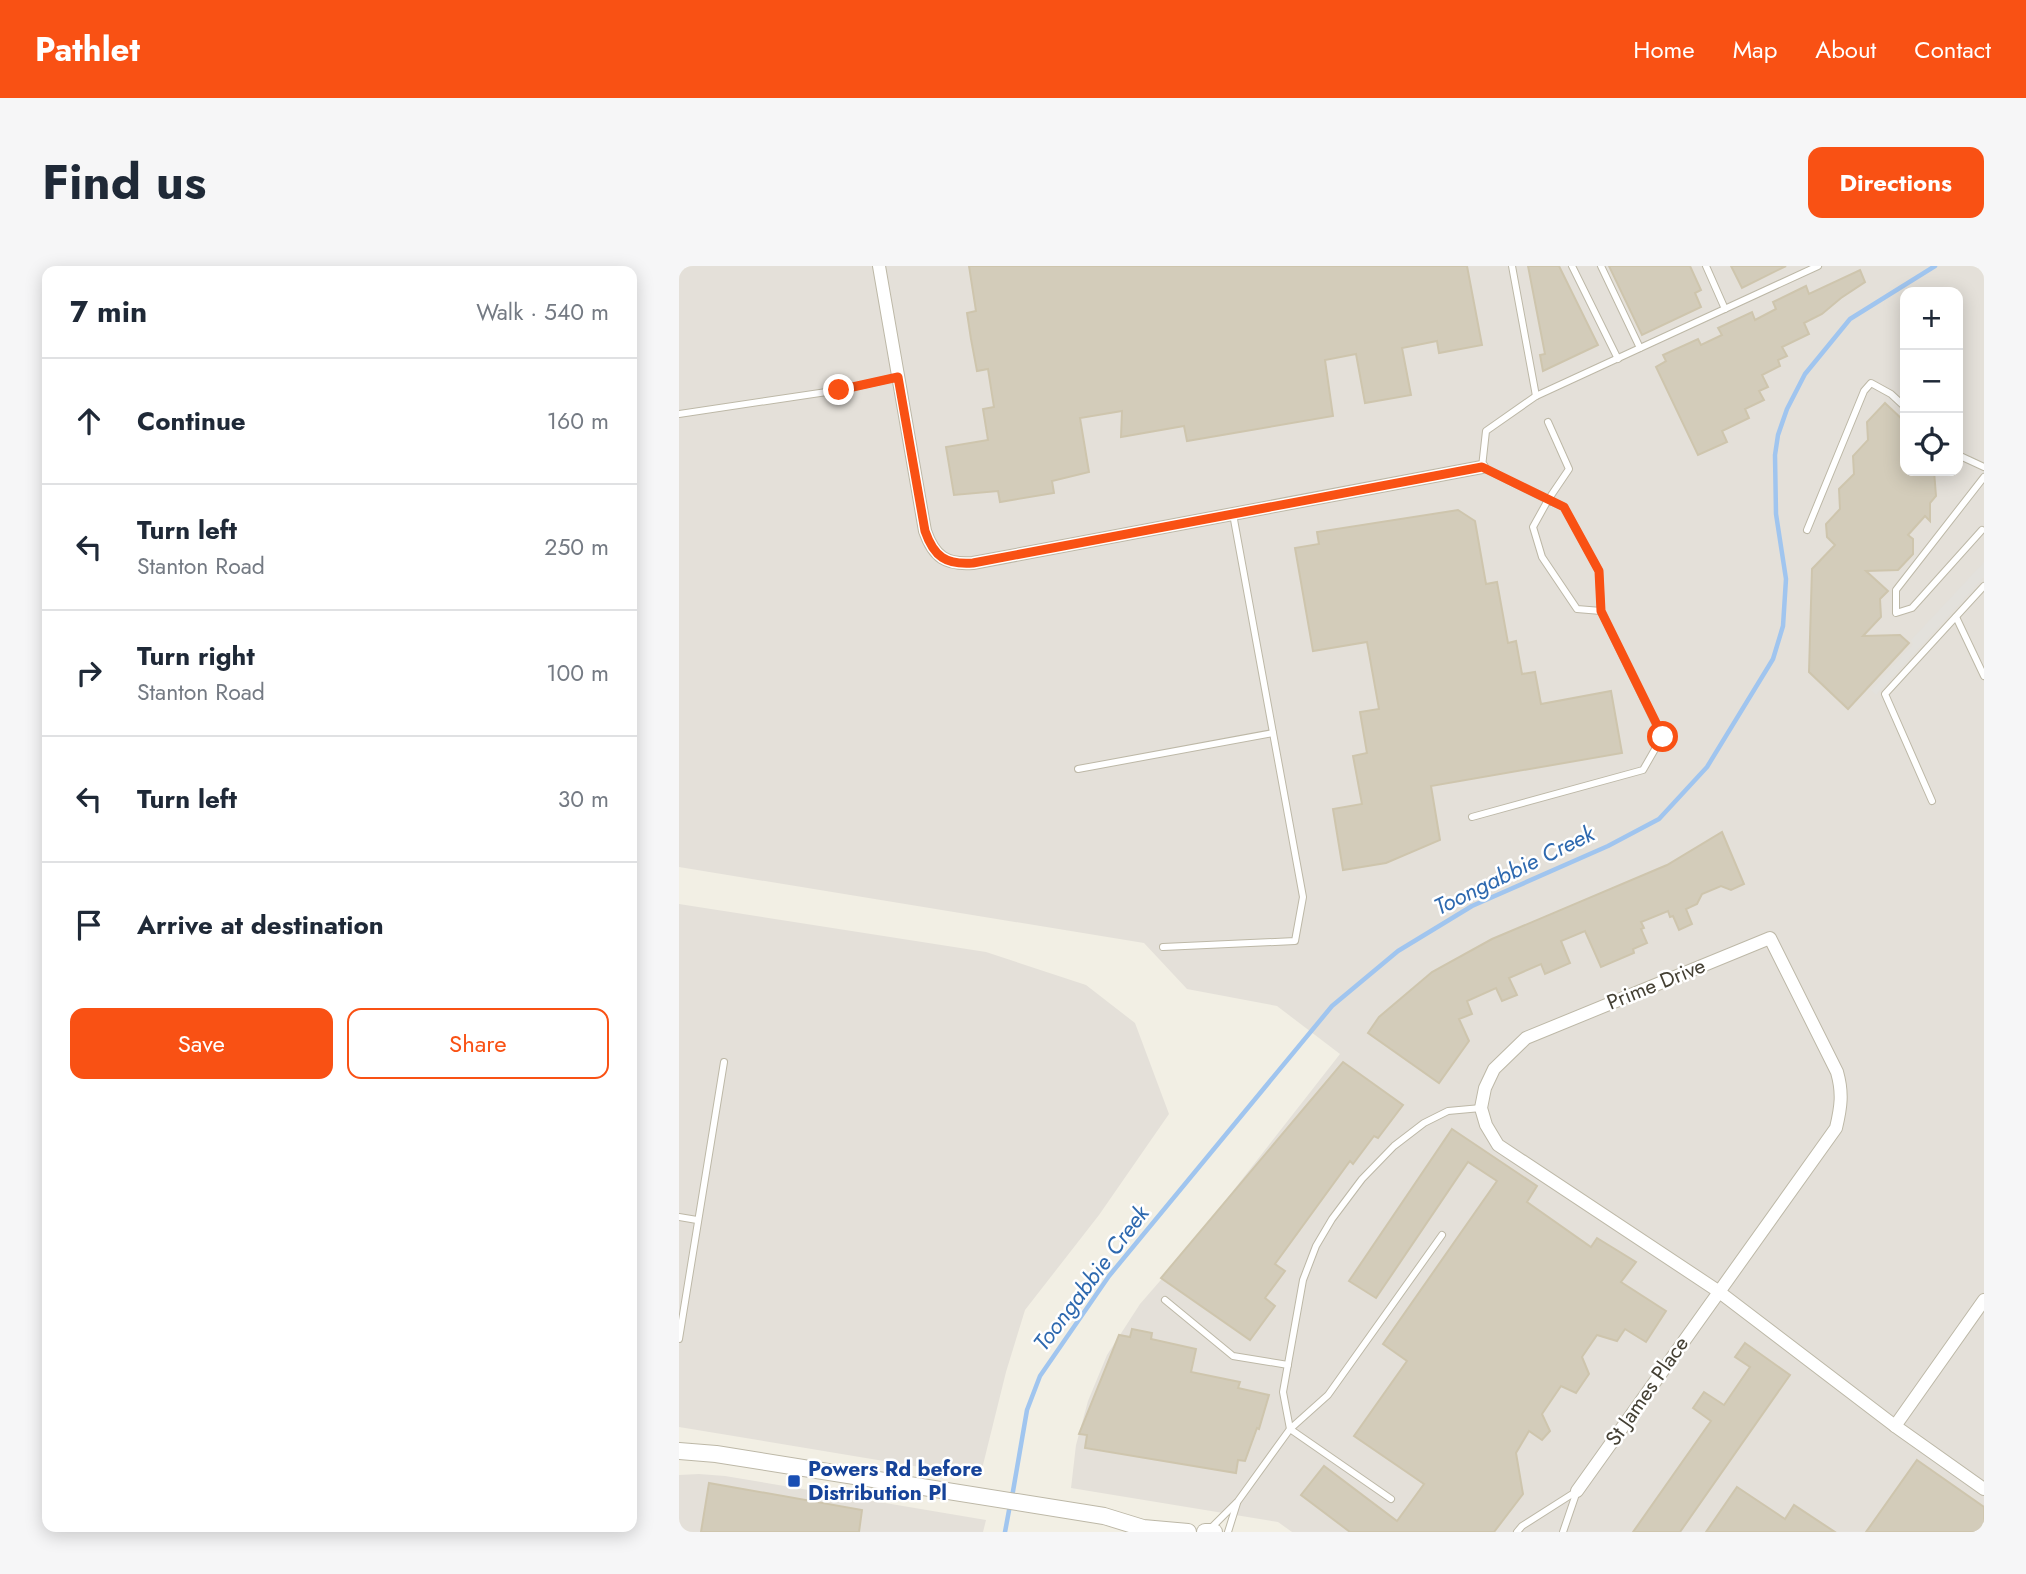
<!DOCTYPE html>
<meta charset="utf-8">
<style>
:root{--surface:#fff;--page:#f6f6f7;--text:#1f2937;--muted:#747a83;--line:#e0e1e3;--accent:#f95114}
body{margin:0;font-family:Jost,sans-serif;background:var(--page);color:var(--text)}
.controls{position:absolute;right:21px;top:21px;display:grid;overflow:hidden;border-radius:14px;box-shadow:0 4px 18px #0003}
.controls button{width:63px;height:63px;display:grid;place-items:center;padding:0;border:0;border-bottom:2px solid var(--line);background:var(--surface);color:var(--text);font:35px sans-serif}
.stop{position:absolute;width:21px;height:21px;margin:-16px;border:5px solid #f95114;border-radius:50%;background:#fff}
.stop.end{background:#f95114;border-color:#fff;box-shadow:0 2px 7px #0008}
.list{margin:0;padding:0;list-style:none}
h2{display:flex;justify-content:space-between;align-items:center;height:91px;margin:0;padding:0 28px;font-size:30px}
h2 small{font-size:23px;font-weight:400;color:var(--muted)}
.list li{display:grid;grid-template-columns:46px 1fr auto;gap:21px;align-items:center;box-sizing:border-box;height:126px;padding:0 28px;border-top:2px solid var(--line)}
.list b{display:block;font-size:26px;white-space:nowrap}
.list p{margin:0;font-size:23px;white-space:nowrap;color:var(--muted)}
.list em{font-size:23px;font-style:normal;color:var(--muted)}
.actions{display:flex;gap:14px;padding:21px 28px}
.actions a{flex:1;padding:16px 0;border:2px solid var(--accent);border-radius:14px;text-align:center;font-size:24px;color:var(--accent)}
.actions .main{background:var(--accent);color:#fff}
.icon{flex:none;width:38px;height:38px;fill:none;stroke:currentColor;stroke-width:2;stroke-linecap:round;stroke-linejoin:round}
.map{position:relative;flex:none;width:1305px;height:1266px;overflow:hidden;border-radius:14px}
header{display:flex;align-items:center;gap:42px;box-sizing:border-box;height:98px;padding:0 35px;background:var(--accent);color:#fff}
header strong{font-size:33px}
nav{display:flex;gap:38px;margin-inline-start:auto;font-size:24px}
.intro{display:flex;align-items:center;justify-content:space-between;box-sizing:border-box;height:168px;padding:0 42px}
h1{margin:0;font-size:49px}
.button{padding:18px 32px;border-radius:14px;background:var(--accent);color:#fff;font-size:24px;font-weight:700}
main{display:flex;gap:42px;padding:0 42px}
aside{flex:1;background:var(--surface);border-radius:14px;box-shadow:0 4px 18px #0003}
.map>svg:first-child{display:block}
.industrial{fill:#e4e0d9;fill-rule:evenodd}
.parking{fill:#e3e1dc}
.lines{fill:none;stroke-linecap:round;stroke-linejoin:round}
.stream{stroke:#a0c5ef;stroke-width:4.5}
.building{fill:#d3ccba;stroke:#cec5ad;stroke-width:2}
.service-casing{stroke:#bdb8a7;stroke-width:8}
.minor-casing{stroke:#bdb8a7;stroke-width:14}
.tertiary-casing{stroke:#bdb8a7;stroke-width:18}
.service{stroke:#fff;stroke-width:6}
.minor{stroke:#fff;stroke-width:12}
.tertiary{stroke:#fff;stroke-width:16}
.route{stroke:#f95114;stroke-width:9}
.transit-dot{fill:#1a4fb4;stroke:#fff;stroke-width:2.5}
.labels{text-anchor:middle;stroke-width:5;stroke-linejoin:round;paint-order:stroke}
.street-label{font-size:21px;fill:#444034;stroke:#fff}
.transit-label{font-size:21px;font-weight:bold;fill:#164399;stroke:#fff;text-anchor:start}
.water-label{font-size:23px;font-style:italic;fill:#2e69af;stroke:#fff}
</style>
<header>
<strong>Pathlet</strong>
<nav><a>Home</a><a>Map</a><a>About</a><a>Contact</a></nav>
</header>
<div class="intro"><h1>Find us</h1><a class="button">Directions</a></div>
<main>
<aside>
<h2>7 min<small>Walk · 540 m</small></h2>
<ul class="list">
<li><svg class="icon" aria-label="ahead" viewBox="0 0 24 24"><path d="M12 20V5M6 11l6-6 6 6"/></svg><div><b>Continue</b></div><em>160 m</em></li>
<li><svg class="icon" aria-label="left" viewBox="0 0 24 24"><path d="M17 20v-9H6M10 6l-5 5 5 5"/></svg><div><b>Turn left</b><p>Stanton Road</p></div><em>250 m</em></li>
<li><svg class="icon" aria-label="right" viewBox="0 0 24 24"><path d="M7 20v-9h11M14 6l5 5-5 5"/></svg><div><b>Turn right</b><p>Stanton Road</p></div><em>100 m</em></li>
<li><svg class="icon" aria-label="left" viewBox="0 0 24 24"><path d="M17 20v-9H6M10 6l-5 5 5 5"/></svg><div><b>Turn left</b></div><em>30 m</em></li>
<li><svg class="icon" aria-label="arrive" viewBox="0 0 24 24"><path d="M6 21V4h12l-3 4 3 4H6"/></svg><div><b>Arrive at destination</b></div></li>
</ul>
<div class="actions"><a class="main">Save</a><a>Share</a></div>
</aside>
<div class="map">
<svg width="1305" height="1266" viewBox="0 0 1305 1266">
<rect width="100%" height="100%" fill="#f2efe4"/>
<g class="industrial">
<path d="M0 0H1305V1266H613L599 1256 392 1222 397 1179 409 1135 428 1089 461 1038 507 985 661 788 598 740 508 723 465 677 0 601ZM1226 26H1279V205H1226Z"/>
<path d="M0 638 307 686 407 719 456 757 490 848 420 949 346 1044 327 1106 301 1211 0 1161Z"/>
<path d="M20 1208 46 1210 307 1254 304 1266H0V1209Z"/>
</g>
<path class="parking" d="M1305 296V311L1197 429 1192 424 1234 378 1232 374Z"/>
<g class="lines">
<g class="stream">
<path d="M333 1231 348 1144 361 1110 430 1010 653 740 719 685 793 640 929 580 980 553 1028 501 1094 393 1104 360 1107 313 1097 248 1096 189 1099 169 1108 143 1126 108 1171 53 1256 0"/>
<path d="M326 1266 331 1239"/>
</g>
</g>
<g class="building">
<path d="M290 0H788L803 79 760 87 758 75 723 82 732 129 686 137 677 88 646 94 654 150 508 175 505 160 442 171 443 145 401 152 410 206 373 215 375 227 321 236 319 225 275 229 267 181 309 174 304 143 315 141 309 103 298 105 292 73 288 47 297 45Z"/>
<path d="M849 0H880L919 79 864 105 861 89 866 88Z"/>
<path d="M930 0H1011L1022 24 1016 27 1022 41 963 69Z"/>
<path d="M1052 0H1107L1063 22Z"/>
<path d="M1181 4 1186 16 1162 32 1143 48 1125 57 1130 68 1103 81 1108 90 1099 94 1101 100 1083 109 1089 121 1080 125 1085 134 1066 143 1070 152 1043 165 1048 176 1019 189 977 101 987 95 984 89 1019 73 1022 79 1043 69 1039 62 1073 46 1076 54 1097 43 1094 36 1127 20 1130 28Z"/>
<path d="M1206 137 1226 156V205H1255L1257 230 1251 237V255L1246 250 1229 269 1234 273V288L1219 304 1187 305 1209 325 1201 333 1202 351 1184 370 1221 369 1230 377 1169 443 1130 406 1133 303 1156 279 1148 271 1147 258 1161 243 1160 223 1175 208 1174 190 1189 174 1188 156Z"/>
<path d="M779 244 796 255 807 318 818 316 829 377 837 375 843 408 856 406 862 438 932 425 943 487 752 520 761 574 707 597 664 604 654 543 683 538 674 490 688 487 681 446 700 443 688 376 634 385 616 282 640 278 638 266Z"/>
<path d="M1043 566 1065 618 1052 624 1042 620 1023 628 1018 638 1007 643 1013 658 1000 664 994 650 991 651 989 645 962 656 965 662 962 663 968 677 954 683 955 687 922 701 906 665 882 675 891 697 866 708 862 698 830 712 838 729 823 735 817 722 788 735 793 748 780 753 790 775 760 817 689 767 700 751 753 706 813 673 988 599Z"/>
<path d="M664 796 724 839 699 872 695 870 674 898 671 895 596 998 606 1005 586 1032 596 1040 571 1074 482 1012Z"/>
<path d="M773 863 858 920 848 936 912 981 918 972 957 996 942 1016 987 1045 967 1076 946 1063 938 1075 918 1069 903 1091 910 1108 897 1127 882 1120 863 1148 871 1165 863 1174 850 1165 837 1187 844 1228 815 1266H671L622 1229 645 1200 718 1255 745 1218 675 1170 728 1095 704 1078 818 915 789 896 697 1032 670 1015Z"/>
<path d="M453 1063 473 1067 472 1073 517 1083 512 1106 561 1116 559 1122 590 1129 580 1163 578 1162 566 1195 559 1194 557 1207 406 1182 408 1169 400 1168 440 1069 451 1071Z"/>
<path d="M1066 1077 1111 1109 1001 1266H954L1032 1155 1014 1142 1025 1126 1045 1139 1071 1101 1056 1091Z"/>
<path d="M1238 1194 1305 1241V1266H1187Z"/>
<path d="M30 1217 183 1244 180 1266H22Z"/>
<path d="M1058 1221 1106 1253 1115 1239 1156 1266H1027Z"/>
</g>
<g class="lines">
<defs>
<g id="service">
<path d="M833 0 857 130"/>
<path d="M893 0 939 93"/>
<path d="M922 0 961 82"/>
<path d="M1027 0 1046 43"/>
<path d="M0 148 161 124 219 111"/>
<path d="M869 156 890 203 869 234 803 201 807 165 857 130 1139 0"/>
<path d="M1279 189 1305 201"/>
<path d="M869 234 885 241 920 305 922 345 898 343 863 291 854 261Z"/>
<path d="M1128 264 1185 125 1192 117 1212 128 1226 141"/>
<path d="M1303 264 1233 342 1217 347V324L1305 211"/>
<path d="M1277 351 1305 410"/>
<path d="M399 503 594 467"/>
<path d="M1253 535 1206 428 1305 320"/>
<path d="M793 551 964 504 983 471 922 345"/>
<path d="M484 681 616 675 624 631 554 248"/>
<path d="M0 951 18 954"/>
<path d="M486 1034 554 1090 609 1099"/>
<path d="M0 1073 45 796"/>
<path d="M712 1233 611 1163 604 1126 624 1014 637 980 653 953 683 913 715 880 745 857 769 845 802 842"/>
<path d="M531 1263 559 1235 611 1163 649 1129 763 969"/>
<path d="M549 1266 558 1237"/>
<path d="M838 1266 843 1260 898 1225"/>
<path d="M884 1266 898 1225"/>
</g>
<g id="minor">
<path d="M200 0 246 265C255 291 267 299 294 297L803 201"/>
<path d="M1216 1160 1305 1034"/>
<path d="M898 1225 1157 862C1162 841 1164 827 1158 806L1091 672 847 772 815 803 806 822 802 842 807 859 819 879 1039 1025 1216 1160 1305 1223"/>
</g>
<g id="tertiary">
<path d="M0 1185 37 1188 425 1250 464 1262 509 1266"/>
<path d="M526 1266H535"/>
</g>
</defs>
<use href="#service" class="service-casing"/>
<use href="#minor" class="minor-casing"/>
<use href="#tertiary" class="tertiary-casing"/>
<use href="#service" class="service"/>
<use href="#minor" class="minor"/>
<use href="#tertiary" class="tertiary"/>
</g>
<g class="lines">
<path class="route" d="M160 124 219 111 246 265C255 291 267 299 294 297L803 201 885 241 920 305 922 345 984 471"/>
</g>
<rect class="transit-dot" x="108" y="1208" width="14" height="14" rx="3.5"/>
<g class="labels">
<g class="street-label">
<text transform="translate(977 718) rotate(-22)" y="7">Prime Drive</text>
<text transform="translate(968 1125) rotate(-55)" y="7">St James Place</text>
</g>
<g class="transit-label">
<text x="129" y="1210">Powers Rd before<tspan x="129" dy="24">Distribution Pl</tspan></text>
</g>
<g class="water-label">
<text transform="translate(835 604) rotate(-26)" y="8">Toongabbie Creek</text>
<text transform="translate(412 1012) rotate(-53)" y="8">Toongabbie Creek</text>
</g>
</g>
</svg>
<div class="controls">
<button>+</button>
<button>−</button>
<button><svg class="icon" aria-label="locate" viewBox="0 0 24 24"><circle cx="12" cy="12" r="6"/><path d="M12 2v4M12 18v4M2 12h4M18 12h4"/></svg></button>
</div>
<div class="stop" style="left:984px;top:471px"></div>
<div class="stop end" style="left:160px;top:124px"></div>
</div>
</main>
